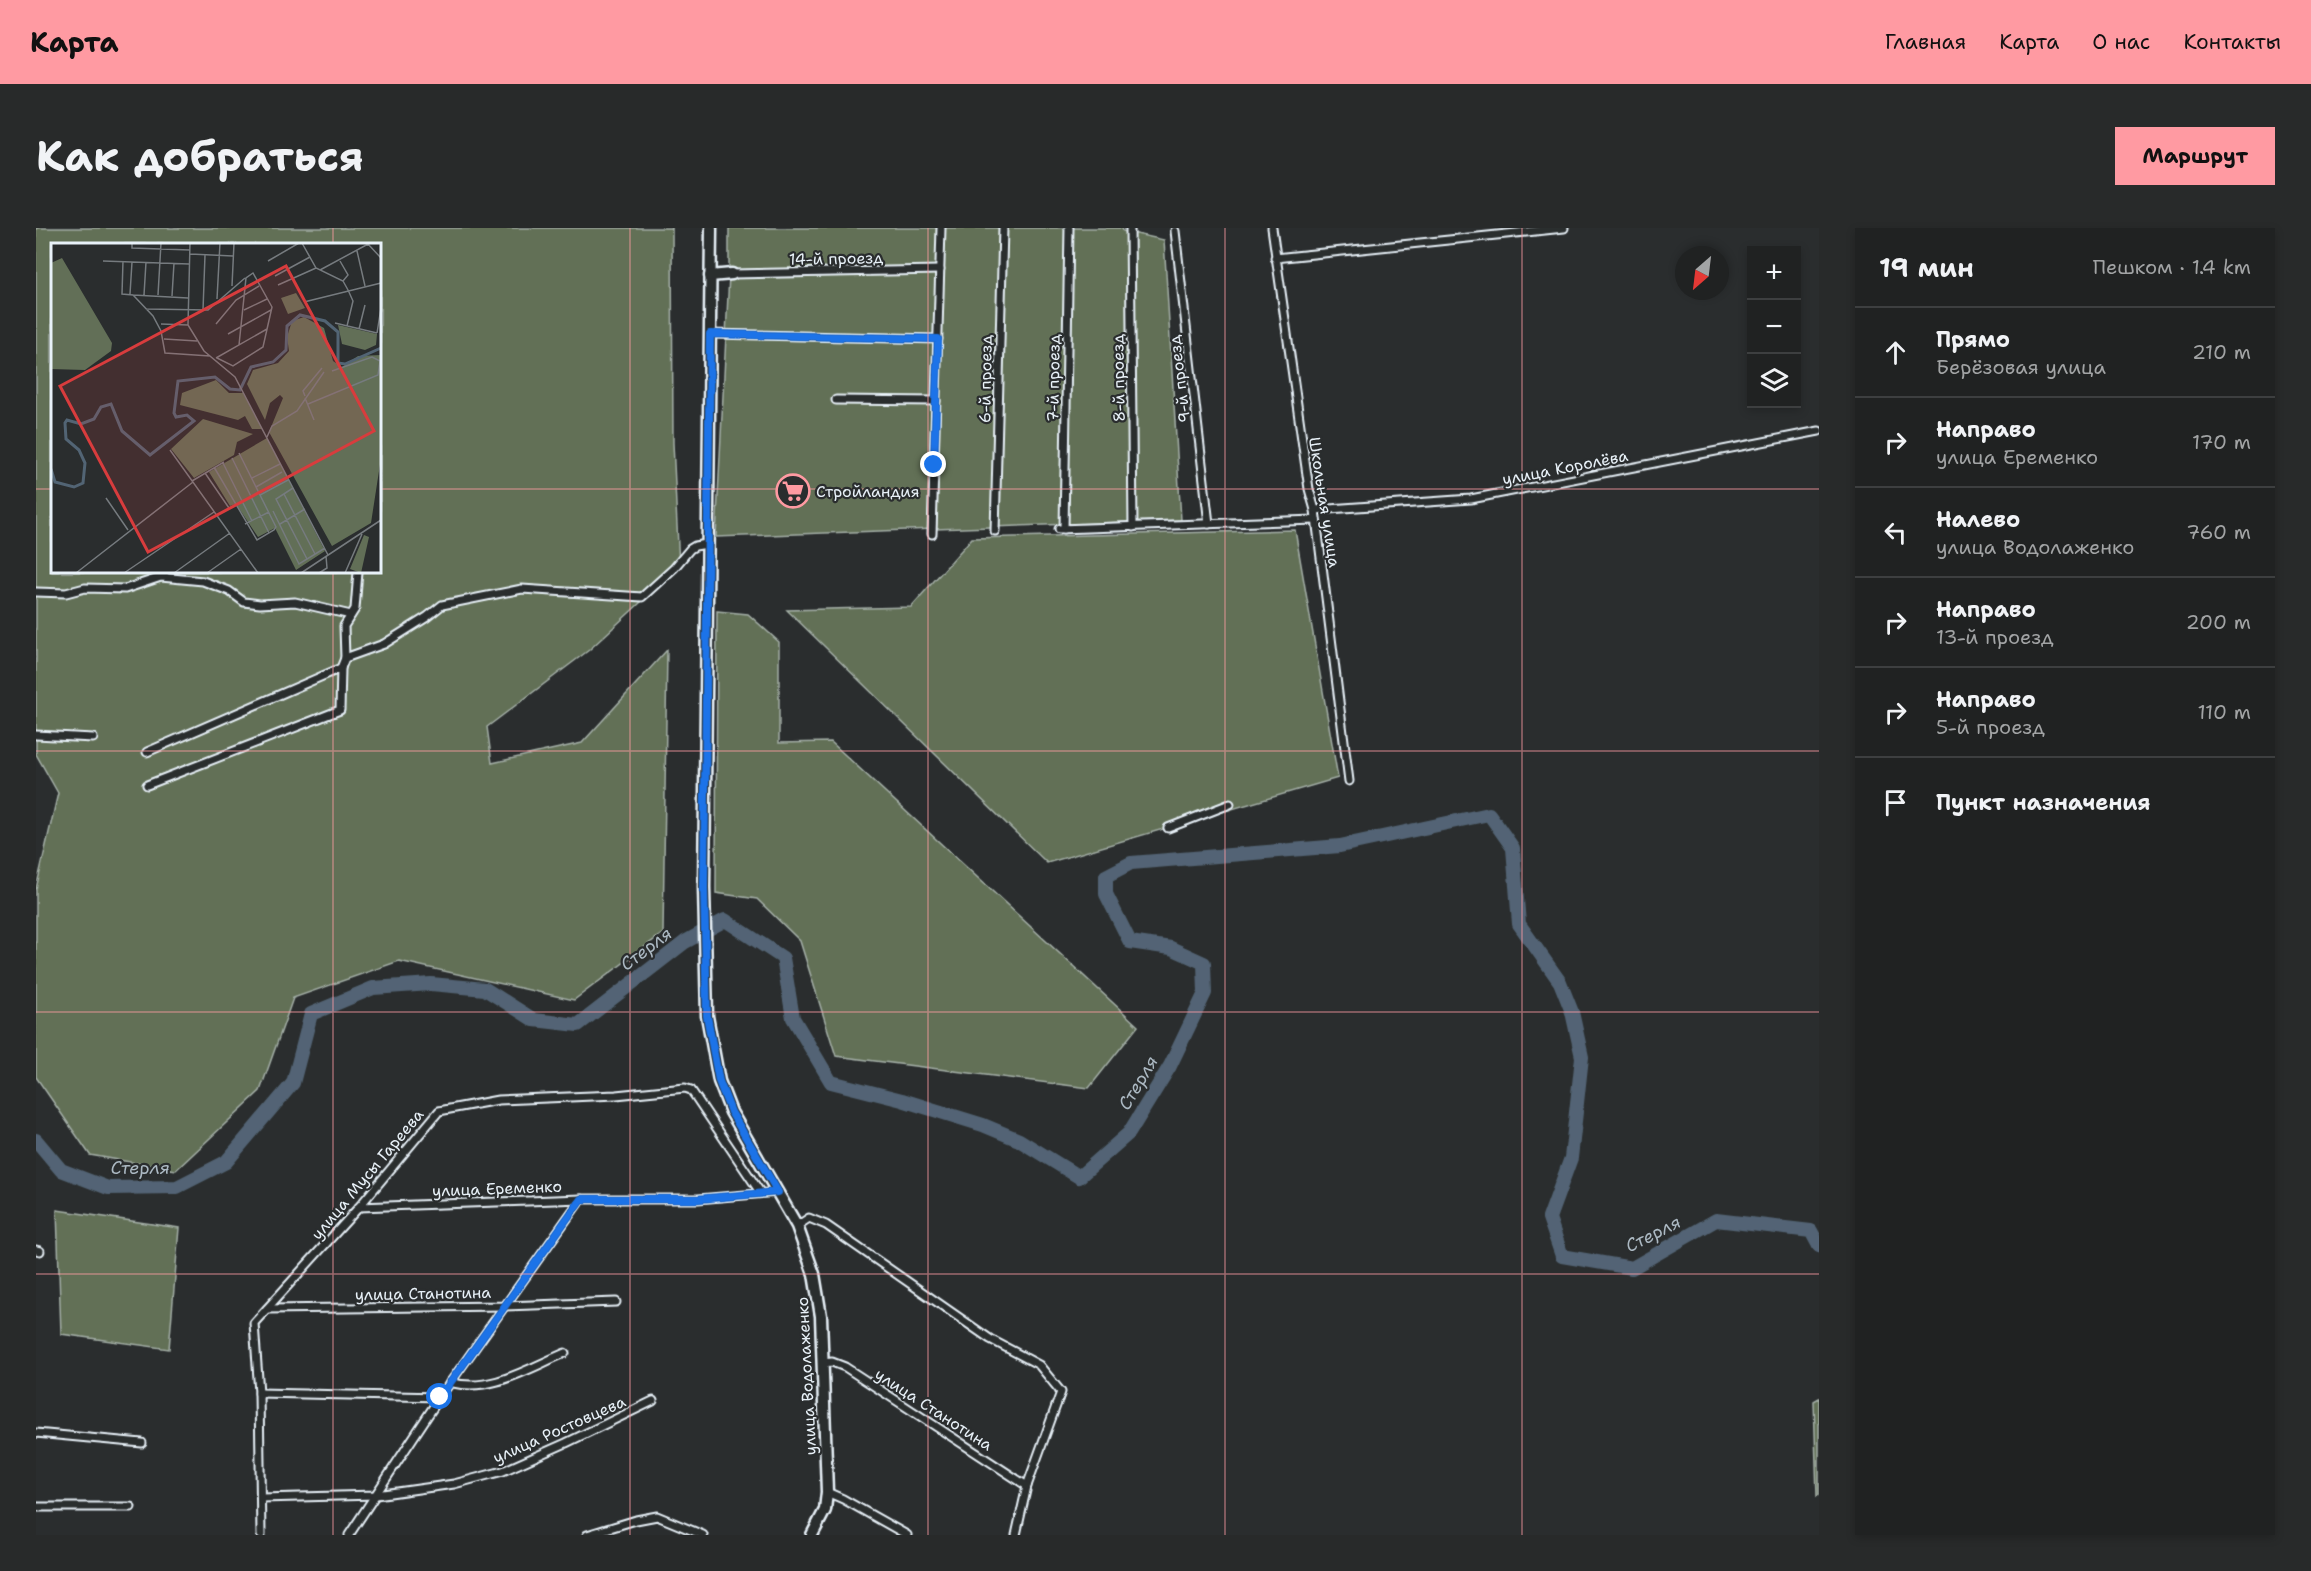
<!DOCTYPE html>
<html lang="ru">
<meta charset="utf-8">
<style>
:root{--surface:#202222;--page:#282a2a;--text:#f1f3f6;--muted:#a2a4a5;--line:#3d3f40;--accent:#ff9aa2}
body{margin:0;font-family:"Shantell Sans",sans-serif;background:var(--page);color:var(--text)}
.controls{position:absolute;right:18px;top:18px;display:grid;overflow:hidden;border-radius:0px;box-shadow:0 3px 9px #0003}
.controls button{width:54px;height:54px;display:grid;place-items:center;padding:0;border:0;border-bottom:2px solid var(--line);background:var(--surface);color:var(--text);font:30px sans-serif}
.compass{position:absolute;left:1639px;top:18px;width:54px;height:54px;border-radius:50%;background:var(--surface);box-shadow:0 3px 9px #0003;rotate:208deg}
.stop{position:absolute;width:18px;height:18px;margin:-14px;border:4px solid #1a73e8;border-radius:50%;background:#fff}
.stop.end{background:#1a73e8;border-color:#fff;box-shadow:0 2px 6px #0008}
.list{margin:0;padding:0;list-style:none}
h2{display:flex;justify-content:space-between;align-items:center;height:78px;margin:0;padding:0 24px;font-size:26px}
h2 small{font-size:20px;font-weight:400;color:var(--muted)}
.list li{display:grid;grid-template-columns:39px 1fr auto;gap:18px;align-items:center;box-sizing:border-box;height:90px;padding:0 24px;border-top:2px solid var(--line)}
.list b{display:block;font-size:22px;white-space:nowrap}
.list p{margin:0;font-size:20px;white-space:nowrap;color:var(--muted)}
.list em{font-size:20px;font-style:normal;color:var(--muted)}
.icon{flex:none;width:33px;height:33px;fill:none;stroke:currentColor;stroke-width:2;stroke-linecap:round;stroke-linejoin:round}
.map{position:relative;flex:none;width:1783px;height:1307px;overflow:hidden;border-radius:0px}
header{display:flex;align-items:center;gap:36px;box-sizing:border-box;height:84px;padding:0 30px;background:var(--accent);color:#111}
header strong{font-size:28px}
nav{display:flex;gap:33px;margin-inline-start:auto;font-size:21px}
.intro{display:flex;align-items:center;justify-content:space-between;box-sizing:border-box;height:144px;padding:0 36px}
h1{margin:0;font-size:42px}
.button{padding:15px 27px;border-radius:0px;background:var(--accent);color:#111;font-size:21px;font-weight:700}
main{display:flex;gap:36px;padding:0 36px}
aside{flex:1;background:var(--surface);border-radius:0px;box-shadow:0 3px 9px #0003}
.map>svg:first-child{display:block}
.green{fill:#626f57;stroke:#a5b0a8;stroke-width:1.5;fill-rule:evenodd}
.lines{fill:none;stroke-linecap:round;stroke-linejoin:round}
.river{stroke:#526474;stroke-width:14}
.minor-casing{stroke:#e8f1f8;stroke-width:11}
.secondary-casing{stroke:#e8f1f8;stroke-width:15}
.minor{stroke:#2a2d2e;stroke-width:7}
.secondary{stroke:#2a2d2e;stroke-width:10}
.route{stroke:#1a73e8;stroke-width:8}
.grid{fill:none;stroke:#ff9aa2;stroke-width:1.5;stroke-opacity:0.55}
.labels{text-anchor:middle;stroke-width:4.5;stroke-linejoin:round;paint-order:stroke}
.street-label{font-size:16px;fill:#e8f1f8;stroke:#2a2d2e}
.poi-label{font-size:16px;fill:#e8f1f8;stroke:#2a2d2e;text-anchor:start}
.water-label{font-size:18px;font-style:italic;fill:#acb9c3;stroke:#2a2d2e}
.inset-river{fill:none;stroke:#526474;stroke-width:3}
.inset-road{fill:none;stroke:#767b7f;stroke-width:1.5}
.view{fill:#d83c3d;fill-opacity:0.15;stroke:#d83c3d;stroke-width:3}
.inset-edge{fill:none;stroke:#e8f1f8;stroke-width:3}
</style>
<header>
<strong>Карта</strong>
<nav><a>Главная</a><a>Карта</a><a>О нас</a><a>Контакты</a></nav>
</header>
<div class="intro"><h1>Как добраться</h1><a class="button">Маршрут</a></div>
<main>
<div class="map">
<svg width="1783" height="1307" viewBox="0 0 1783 1307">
<rect width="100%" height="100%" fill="#2a2d2e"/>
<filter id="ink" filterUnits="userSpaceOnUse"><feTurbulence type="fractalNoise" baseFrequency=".0167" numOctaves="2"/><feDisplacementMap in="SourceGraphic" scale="12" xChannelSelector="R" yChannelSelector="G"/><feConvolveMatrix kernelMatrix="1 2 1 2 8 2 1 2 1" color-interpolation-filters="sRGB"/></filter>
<g filter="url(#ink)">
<g class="green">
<path d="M0 0H636L637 215 643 339 553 422 451 499 456 535 546 515 631 422 627 705 538 772 363 733 257 770 224 863 140 942 54 927 0 849V661L22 565 0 526ZM16 16H344V344H16Z"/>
<path d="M693 0H1086L1087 3 1128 12 1145 292 680 309 693 47Z"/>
<path d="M1259 302 1302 550 1011 635 751 382 875 379 936 310Z"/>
<path d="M681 383 712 386 743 414V515L795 514 1102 798 1053 860 800 828 764 713 721 671 680 665Z"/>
<path d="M21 982 143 1000 133 1121 25 1106Z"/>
<path d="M1783 1170V1267L1781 1268 1778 1173Z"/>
</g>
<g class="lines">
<path class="river" d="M0 912 25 942 72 960 141 959 190 934 257 855 275 786 337 760 395 756 449 761 498 792 542 797 649 714 689 692 747 730 757 790 795 854 866 872 947 897 983 912 1043 949 1093 905 1134 838 1169 765 1168 735 1135 720 1094 714 1070 666V648L1095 635 1304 618 1453 586 1477 620 1483 696 1524 754 1536 784 1546 829 1535 930 1513 990 1526 1028 1596 1040 1680 992 1775 1003 1783 1018"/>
<defs>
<g id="minor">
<path d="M1094 0 1097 299"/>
<path d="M1236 0 1273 261 1279 282 1313 553"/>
<path d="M1139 3 1173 296"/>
<path d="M1239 30 1528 0"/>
<path d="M696 46 904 42"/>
<path d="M674 106 902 111"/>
<path d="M800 172 900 173"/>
<path d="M1279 282 1435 271 1783 203"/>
<path d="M1023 301 1280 292"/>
<path d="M1028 301 1033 0"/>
<path d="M959 303 967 0"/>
<path d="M896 306 905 0"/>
<path d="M0 364 30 365 49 360 89 361 125 349 167 353 193 363 208 374 224 376 259 374 315 387"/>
<path d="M309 430 348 416 391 389 406 377 486 361 606 369 638 340 654 321 659 318 671 316"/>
<path d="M0 507 57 510"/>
<path d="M111 524 305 440 309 430 308 398 319 381 322 344"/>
<path d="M111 557 304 482 305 440"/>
<path d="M1132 600 1194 576"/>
<path d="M323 979 545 971H662L743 964"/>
<path d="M761 998 773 990 790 997 954 1111 1003 1137 1025 1164 991 1258 980 1307"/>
<path d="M0 1022 4 1023"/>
<path d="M231 1081 469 1078 580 1074"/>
<path d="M787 1135 796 1134 809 1139 991 1258"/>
<path d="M414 1154C453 1166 493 1140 529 1125"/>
<path d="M223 1165 404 1169"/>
<path d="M0 1205 106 1215"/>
<path d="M791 1264 807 1271 871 1307"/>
<path d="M225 1270 340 1267 418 1256 467 1243 530 1215 617 1173"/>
<path d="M0 1279H95"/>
<path d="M225 1307 223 1165 218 1095 323 979 403 883 462 872 580 867 649 860 655 862 724 964"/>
<path d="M313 1307 404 1169 545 971"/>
<path d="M551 1307 600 1292 621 1288 667 1307"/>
</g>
<g id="secondary">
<path d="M675 0 668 659 671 788 683 853 695 884 761 998 778 1046 785 1088 791 1264 789 1282 776 1307"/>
<path d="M674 48 696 46"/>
</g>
</defs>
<use href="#minor" class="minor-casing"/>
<use href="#secondary" class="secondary-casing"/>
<use href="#minor" class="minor"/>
<use href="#secondary" class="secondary"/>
</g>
</g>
<g class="lines" filter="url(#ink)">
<path class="route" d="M404 1169 545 971H662L742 964 695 884 683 853 671 788 668 659 674 106 902 111 898 237"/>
</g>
<path class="grid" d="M297 0V16M594 0V1307M892 0V1307M1189 0V1307M1486 0V1307M0 261H16M344 261H1783M297 344V1307M0 523H1783M0 784H1783M0 1046H1783"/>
<defs>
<symbol id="supermarket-ring" viewBox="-11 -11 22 22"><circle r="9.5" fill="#2a2d2e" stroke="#ff9aa2" stroke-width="1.5"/><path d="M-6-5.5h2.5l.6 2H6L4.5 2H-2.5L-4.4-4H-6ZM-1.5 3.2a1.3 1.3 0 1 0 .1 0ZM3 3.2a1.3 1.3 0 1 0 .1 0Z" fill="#ff9aa2"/></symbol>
</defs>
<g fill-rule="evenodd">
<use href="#supermarket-ring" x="738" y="244" width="38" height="38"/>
</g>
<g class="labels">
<g class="street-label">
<text transform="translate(800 30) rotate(-1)" y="6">14-й проезд</text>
<text transform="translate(1017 150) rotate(-89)" y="6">7-й проезд</text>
<text transform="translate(1082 150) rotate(-91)" y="6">8-й проезд</text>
<text transform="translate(949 151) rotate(-89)" y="6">6-й проезд</text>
<text transform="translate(1143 151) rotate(-97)" y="6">9-й проезд</text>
<text transform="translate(1529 239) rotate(-11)" y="6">улица Королёва</text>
<text transform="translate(1289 274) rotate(81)" y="6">Школьная улица</text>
<text transform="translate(331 946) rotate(-50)" y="6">улица Мусы Гареева</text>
<text transform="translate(461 960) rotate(-2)" y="6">улица Еременко</text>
<text transform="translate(387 1065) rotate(-1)" y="6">улица Станотина</text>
<text transform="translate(770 1148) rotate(-93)" y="6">улица Водолаженко</text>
<text transform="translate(898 1181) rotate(33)" y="6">улица Станотина</text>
<text transform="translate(523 1201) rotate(-24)" y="6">улица Ростовцева</text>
</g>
<g class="poi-label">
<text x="780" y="269">Стройландия</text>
</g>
<g class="water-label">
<text transform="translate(610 721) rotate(-37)" y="6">Стерля</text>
<text transform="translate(1102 855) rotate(-59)" y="6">Стерля</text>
<text x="104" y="946">Стерля</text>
<text transform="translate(1617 1006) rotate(-27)" y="6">Стерля</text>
</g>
</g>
<g transform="translate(15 15)">
<rect width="330" height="330" fill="#2a2d2e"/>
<path d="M11 15 61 100 60 108 34 127 0 126V20ZM245 50 254 65 237 71 230 55ZM253 74 273 85 282 118 291 124 307 113 330 112V215L320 280 281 303 218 189 232 155 229 152 219 160 214 177 196 141 202 127 227 120 238 108 236 94 241 78ZM287 82 326 91 325 102 314 107 291 101ZM165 137 178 150H192L211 186H201L194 173 187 177 129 162 131 150ZM152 176 202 191 186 199 183 212 143 235 120 206ZM216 195 274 308 245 327 224 285 207 294 185 261 179 263 158 229ZM313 292 318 294 310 330 299 326Z" fill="#626f57"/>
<path class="inset-river" d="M0 226 4 239 23 244 32 240 34 220 28 207 15 196 14 180 16 177 30 181 43 176 50 164 60 161 71 188 99 212 143 178 136 172 125 174 123 170 127 138 164 134 179 146 189 147 200 124 222 119 235 107 236 83 249 72 274 78 287 89V120L294 121 330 105"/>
<path class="inset-road" d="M81 0V5L139 7M139 0 137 82 153 108 184 134 277 312M251 0 265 25 292 38 297 47 302 58 296 83M317 1 330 15M306 8 314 43M139 11 182 13M52 18 138 21M72 18 71 51 82 52 102 73 110 88 114 110 159 113M217 18 248 0M289 18 297 32 292 38M269 27 319 0M224 33 259 14M227 42 265 25M181 43 183 0M79 51 81 19M82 52 137 55M93 52 95 19M107 52 110 0M121 53 123 20M166 56 169 0M253 59 330 40M95 66 157 67 194 35M152 67 154 12M193 67 216 56M284 80 326 90M110 81 137 82M165 81 185 57 208 43M308 86 314 62M326 90 330 65M177 91 220 67M113 96 146 98M165 115 216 86M166 115 182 123 212 104 221 64 202 30 195 35 188 102M254 153 252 148 271 125M254 155 263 177M257 161 327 132 329 118 321 114 281 128M216 194 221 183 246 168 273 129M119 207 207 330M181 215 218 290M172 220 201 278M163 224 206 297 223 287 225 284 188 210M154 230 178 265M201 235 229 221M141 238 173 219M205 244 231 229M242 245 225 256 256 316M233 251 264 311M209 252 237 237M55 255 77 287M222 268 248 321 274 305M194 281 218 269M229 281 254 266M25 330 142 239M73 330 163 269M123 330 179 290M156 330 190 306M250 330 330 277M268 330 276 325 275 313M294 330 311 291"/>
<path class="view" d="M235 23 323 188 97 309 9 143Z"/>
<rect width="330" height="330" class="inset-edge"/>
</g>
</svg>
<div class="controls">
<button>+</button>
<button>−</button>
<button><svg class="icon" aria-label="layers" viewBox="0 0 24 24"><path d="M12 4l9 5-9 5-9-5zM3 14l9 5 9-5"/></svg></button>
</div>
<svg class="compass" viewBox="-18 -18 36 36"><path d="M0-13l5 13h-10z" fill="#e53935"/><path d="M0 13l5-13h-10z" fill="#a2a4a5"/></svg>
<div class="stop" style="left:404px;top:1169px"></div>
<div class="stop end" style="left:898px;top:237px"></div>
</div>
<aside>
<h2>19 мин<small>Пешком · 1.4 km</small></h2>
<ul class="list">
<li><svg class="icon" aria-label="ahead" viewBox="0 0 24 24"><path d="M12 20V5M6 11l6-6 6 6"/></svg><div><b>Прямо</b><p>Берёзовая улица</p></div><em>210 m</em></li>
<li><svg class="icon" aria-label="right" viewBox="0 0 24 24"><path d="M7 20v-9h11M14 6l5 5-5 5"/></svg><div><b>Направо</b><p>улица Еременко</p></div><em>170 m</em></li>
<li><svg class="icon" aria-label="left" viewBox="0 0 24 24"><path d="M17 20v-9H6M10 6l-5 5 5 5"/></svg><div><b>Налево</b><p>улица Водолаженко</p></div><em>760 m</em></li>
<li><svg class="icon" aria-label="right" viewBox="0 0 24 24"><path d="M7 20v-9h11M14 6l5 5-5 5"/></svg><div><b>Направо</b><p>13-й проезд</p></div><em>200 m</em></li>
<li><svg class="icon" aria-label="right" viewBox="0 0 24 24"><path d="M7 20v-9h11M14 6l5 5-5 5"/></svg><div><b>Направо</b><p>5-й проезд</p></div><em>110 m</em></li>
<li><svg class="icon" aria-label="arrive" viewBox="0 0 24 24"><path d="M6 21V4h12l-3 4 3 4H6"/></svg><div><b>Пункт назначения</b></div></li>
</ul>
</aside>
</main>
